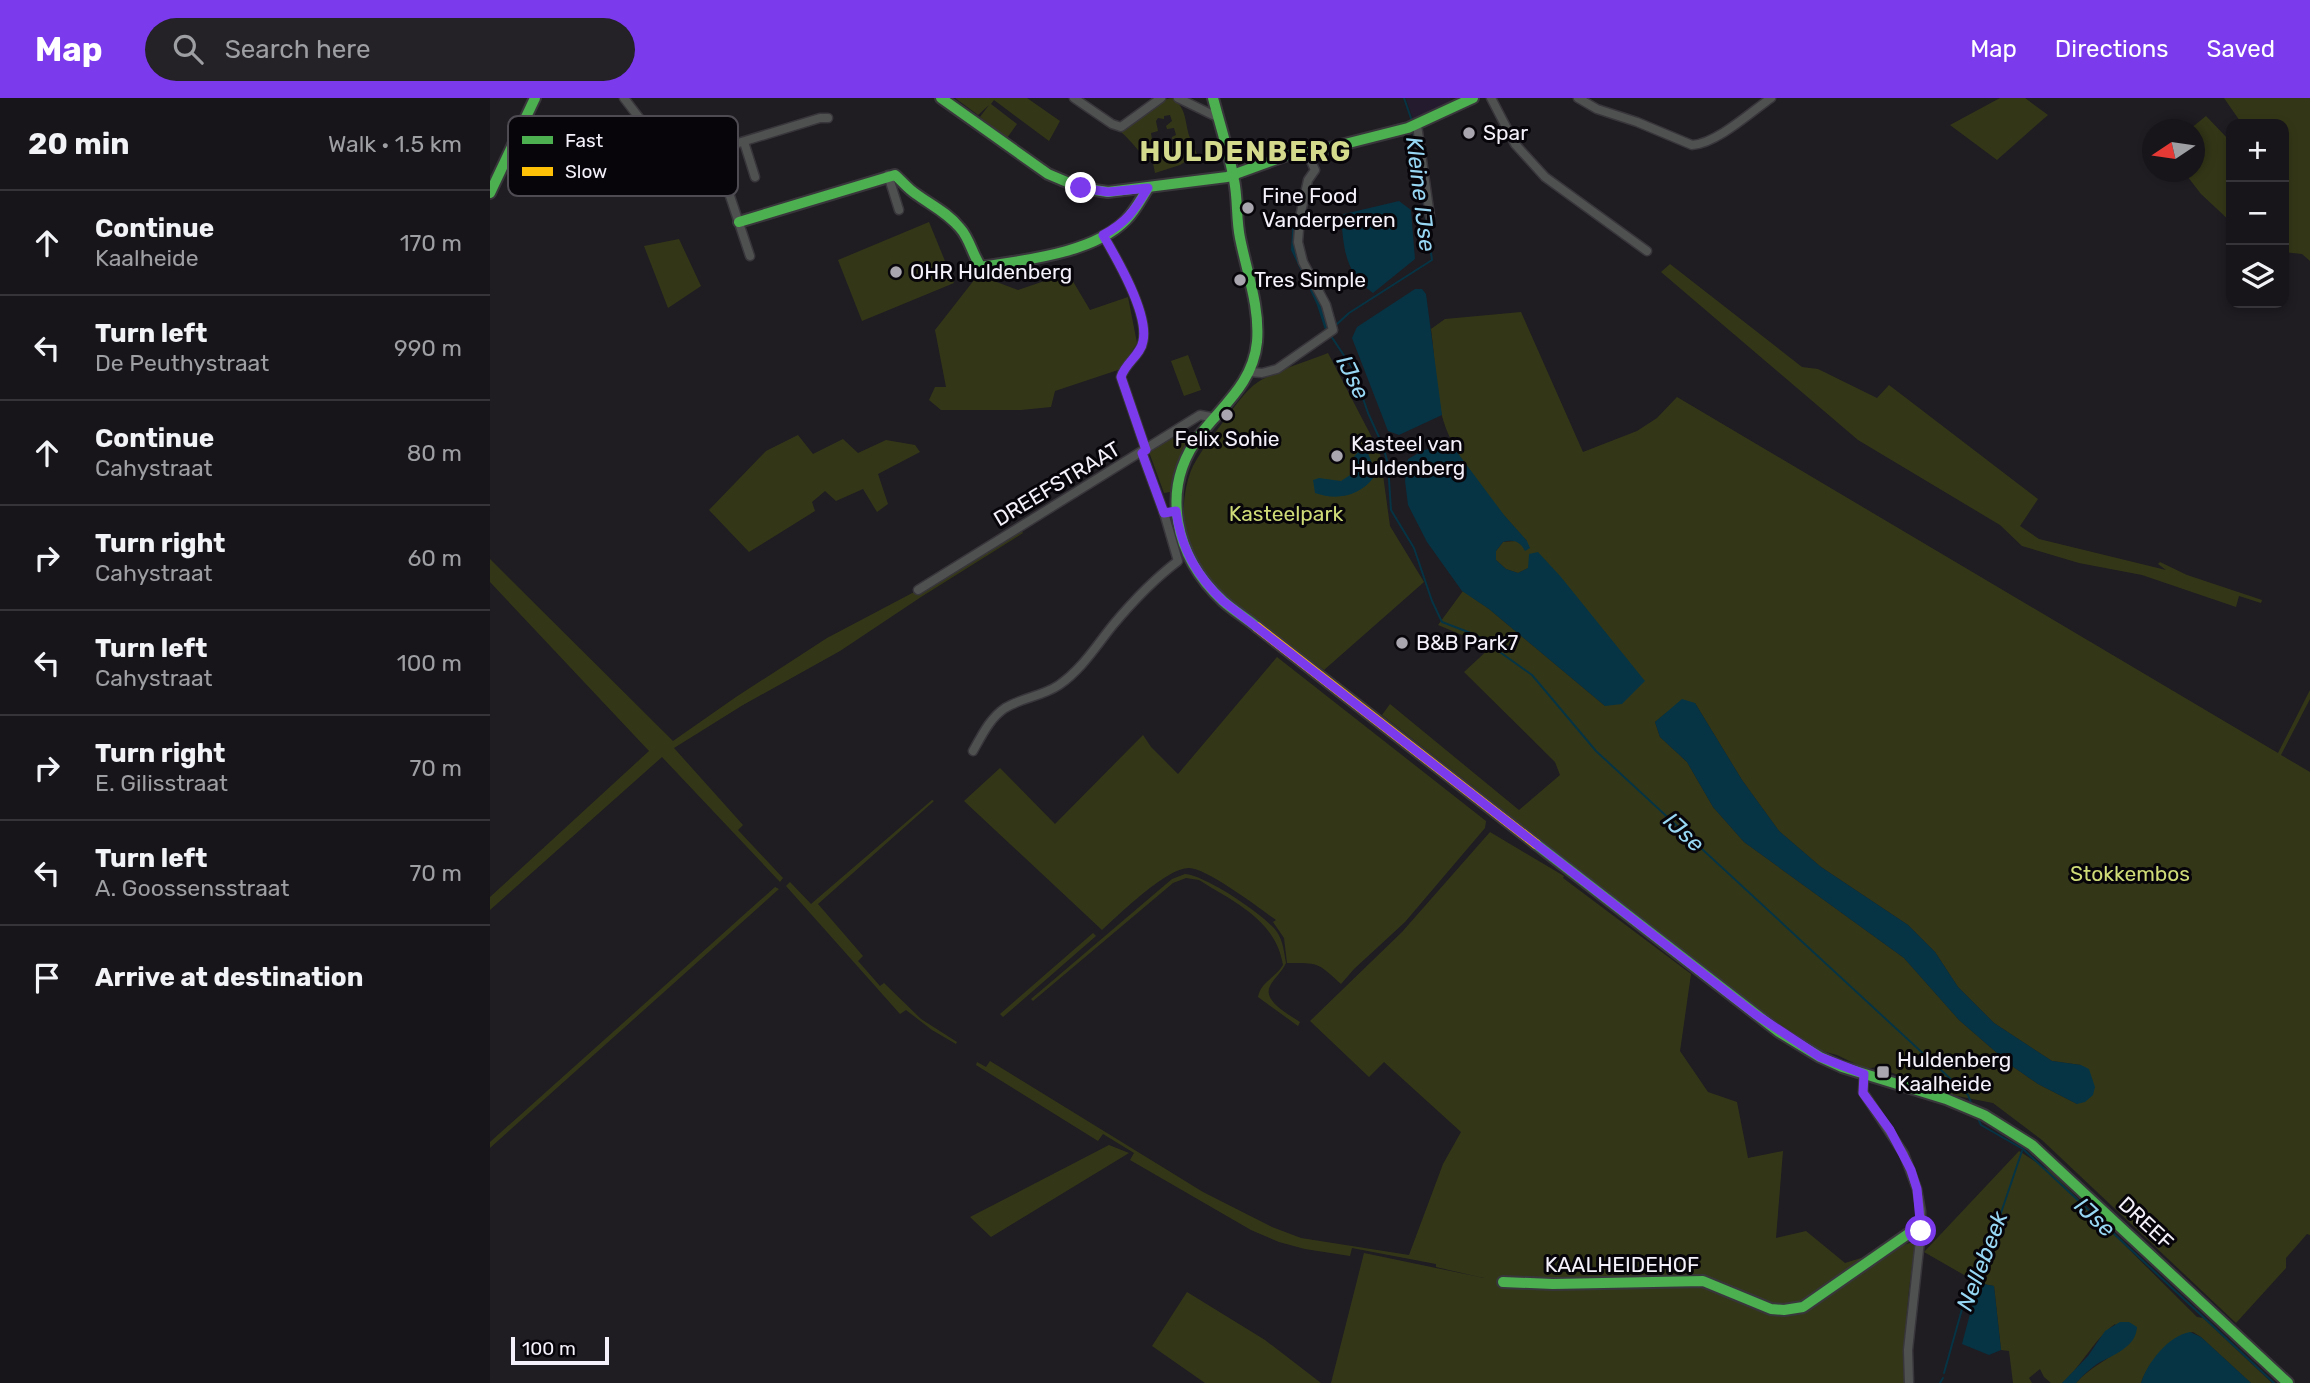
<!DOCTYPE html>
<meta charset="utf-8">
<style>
:root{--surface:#17151a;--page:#242227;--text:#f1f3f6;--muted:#9e9fa2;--line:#363439;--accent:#7c3aed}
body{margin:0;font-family:Rubik,sans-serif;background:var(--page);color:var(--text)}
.controls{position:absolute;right:21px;top:21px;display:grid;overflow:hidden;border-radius:14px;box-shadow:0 4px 10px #0003}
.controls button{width:63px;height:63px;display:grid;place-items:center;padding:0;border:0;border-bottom:2px solid var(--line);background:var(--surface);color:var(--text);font:35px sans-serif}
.compass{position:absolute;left:1652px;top:21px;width:63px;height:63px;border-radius:50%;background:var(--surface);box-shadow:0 4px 10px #0003;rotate:257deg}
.scale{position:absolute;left:21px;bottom:18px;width:98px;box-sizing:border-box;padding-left:7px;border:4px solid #f5f1fb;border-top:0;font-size:19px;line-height:24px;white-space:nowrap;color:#f5f1fb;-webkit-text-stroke:5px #07050a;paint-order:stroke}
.stop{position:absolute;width:21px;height:21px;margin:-16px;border:5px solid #7c3aed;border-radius:50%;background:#fff}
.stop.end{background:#7c3aed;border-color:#fff;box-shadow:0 2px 7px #0008}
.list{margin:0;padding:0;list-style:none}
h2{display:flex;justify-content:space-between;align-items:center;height:91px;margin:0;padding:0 28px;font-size:30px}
h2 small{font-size:23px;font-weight:400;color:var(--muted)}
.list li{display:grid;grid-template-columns:46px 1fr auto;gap:21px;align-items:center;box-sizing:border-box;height:105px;padding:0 28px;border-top:2px solid var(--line)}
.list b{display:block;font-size:26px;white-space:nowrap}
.list p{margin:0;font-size:23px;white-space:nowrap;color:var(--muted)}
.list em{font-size:23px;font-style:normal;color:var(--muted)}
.icon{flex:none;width:38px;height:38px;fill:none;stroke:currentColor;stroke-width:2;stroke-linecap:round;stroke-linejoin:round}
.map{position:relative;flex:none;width:1820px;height:1285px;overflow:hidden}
header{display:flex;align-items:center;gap:42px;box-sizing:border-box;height:98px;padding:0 35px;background:var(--accent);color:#fff}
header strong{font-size:33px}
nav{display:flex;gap:38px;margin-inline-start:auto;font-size:24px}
.search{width:490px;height:63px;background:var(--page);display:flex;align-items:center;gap:18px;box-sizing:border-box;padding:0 24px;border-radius:38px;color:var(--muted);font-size:26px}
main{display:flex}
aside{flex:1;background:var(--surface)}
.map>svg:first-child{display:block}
.built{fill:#241c2e}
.green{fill:#343717;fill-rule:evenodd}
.water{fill:#063444}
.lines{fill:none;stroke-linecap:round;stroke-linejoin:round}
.stream{stroke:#063444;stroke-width:2}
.street-casing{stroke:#39363b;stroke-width:11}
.fast-casing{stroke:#39363b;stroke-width:14}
.slow-casing{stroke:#39363b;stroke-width:14}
.street{stroke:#4f5151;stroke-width:8}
.fast{stroke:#4caf50;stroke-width:10}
.slow{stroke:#ffc107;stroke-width:10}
.route{stroke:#7c3aed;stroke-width:9}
.poi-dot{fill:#aaa6af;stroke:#07050a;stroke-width:2.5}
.labels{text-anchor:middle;stroke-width:6;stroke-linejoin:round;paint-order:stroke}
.poi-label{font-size:21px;fill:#f5f1fb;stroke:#07050a;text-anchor:start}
.street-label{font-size:21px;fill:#f5f1fb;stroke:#07050a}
.park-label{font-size:21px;fill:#cedb77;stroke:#07050a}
.water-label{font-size:23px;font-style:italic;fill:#97d7f3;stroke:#07050a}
.district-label{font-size:28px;font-weight:bold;letter-spacing:2px;fill:#d4da8c;stroke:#07050a}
.key{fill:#07050a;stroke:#4e4c52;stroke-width:2}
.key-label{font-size:19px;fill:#f5f1fb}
</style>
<header>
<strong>Map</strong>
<div class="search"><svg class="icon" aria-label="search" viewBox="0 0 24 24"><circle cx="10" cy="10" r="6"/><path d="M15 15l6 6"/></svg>Search here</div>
<nav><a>Map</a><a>Directions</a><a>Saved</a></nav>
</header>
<main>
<aside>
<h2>20 min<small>Walk · 1.5 km</small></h2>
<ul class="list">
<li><svg class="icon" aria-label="ahead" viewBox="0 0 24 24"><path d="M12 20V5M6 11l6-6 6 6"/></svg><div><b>Continue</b><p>Kaalheide</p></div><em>170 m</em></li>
<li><svg class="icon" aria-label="left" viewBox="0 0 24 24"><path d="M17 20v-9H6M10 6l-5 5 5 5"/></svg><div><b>Turn left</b><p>De Peuthystraat</p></div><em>990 m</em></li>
<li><svg class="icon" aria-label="ahead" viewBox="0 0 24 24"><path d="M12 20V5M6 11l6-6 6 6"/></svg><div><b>Continue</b><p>Cahystraat</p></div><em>80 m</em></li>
<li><svg class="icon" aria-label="right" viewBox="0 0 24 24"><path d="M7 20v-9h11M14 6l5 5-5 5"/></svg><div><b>Turn right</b><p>Cahystraat</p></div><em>60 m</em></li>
<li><svg class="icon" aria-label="left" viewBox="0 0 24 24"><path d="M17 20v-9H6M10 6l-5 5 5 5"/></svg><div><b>Turn left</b><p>Cahystraat</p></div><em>100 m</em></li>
<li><svg class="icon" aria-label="right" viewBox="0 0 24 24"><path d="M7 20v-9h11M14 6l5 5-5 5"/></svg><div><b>Turn right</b><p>E. Gilisstraat</p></div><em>70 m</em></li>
<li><svg class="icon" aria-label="left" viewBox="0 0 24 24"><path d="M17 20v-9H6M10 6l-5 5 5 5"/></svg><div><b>Turn left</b><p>A. Goossensstraat</p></div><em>70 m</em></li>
<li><svg class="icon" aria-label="arrive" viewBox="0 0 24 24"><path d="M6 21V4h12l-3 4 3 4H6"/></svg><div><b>Arrive at destination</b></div></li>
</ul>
</aside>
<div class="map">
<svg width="1820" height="1285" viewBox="0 0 1820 1285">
<rect width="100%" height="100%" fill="#1f1c22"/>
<path class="built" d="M916 0H960L962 4 924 23Z"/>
<g class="green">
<path d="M465 0H537L570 23 559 43 504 2 501 6 527 26 517 40 490 19 499 7 488 17Z"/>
<path d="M682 0C698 11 694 24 700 40 702 45 705 51 707 56L690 67 665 75 663 65C648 55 643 44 631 34L672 2ZM680 17 682 23 676 28 677 31 684 30 686 37 682 39V41H686L687 45 683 46 684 51 670 54 667 41 662 42 661 35 668 33 666 23 668 20 674 21V18Z"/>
<path d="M1510 0H1535L1558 17 1507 62 1460 27Z"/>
<path d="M1734 0H1820V163L1812 156 1794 154V26H1752Z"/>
<path d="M1716 18 1741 44V124L1711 96 1694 74H1704V32L1700 31Z"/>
<path d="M439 124 464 185 372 223 348 162Z"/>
<path d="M189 141 211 188 178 210 154 148Z"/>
<path d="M1180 166 1312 269 1328 271 1387 300 1399 287 1548 401 1530 428 1549 441 1676 472 1668 466 1670 464 1697 477 1772 502 1771 505 1749 498 1746 509 1652 477 1589 465 1532 448 1510 427 1368 342 1171 174Z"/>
<path d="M578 175 600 212 638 199 647 245 631 271 565 293 561 309 531 312H451L439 302 445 289H456L445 232 488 177 528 192Z"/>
<path d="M1031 214 1093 354 1147 333 1167 320 1187 299 1788 655 1820 592V601L1791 657 1820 674V1137L1817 1136 1796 1160V1170L1746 1225 1552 1042 1503 1005 1467 998 1386 969 1376 971 1347 957 1328 952 1284 924 892 617 900 606 1029 712 1070 677 1065 664 974 574 1001 549 948 527 973 493 999 511 1115 608 1038 470 1028 475 1016 471 1006 462V453L1013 444 1026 443 1032 447 1037 443C1006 409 964 363 952 318 945 290 945 259 941 231L955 221ZM1205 605 1252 682 1289 733 1331 769 1418 827 1445 854 1468 889 1504 925 1562 963 1591 967 1587 1006 1548 986 1522 968 1469 922 1414 860 1254 744 1223 709 1197 664 1170 639 1165 624 1176 615Z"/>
<path d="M838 255 890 355 900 428 934 484 834 572C792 541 736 510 707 466 690 440 690 396 703 368 712 351 725 335 736 320 745 308 756 292 768 284 785 273 818 263 838 255Z"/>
<path d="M698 257 711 292 694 298 681 263Z"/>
<path d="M695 332 699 336 701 345 688 366 680 394 674 395 659 354Z"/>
<path d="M308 337 323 356 353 341 368 355 396 342 425 347 430 354 388 376 398 406 387 414 373 391 346 403 335 393 322 404 325 413 259 454 219 412 276 353Z"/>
<path d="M529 430 533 435 431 499 350 553 253 607 184 650 253 727 248 732 293 780 290 784 172 659 0 812V799L159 653 0 484V461L183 643 246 599 337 540 428 492Z"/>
<path d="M787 559 996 723 995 730 915 824 864 871 851 886C827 864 829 865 797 865L794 840 783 824 786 822C769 810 717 770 699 770 676 770 630 816 612 832L474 703 510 670 565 726 653 637 661 649 688 676Z"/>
<path d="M442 702 444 703 328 806 373 858 368 863 390 888 394 885 431 921 467 944 466 946 442 932 416 912 410 916 296 788 300 784 321 806Z"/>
<path d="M1000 734 1074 778 1073 780 1201 876 1190 953 1218 994 1247 1004 1258 1060 1293 1053 1286 1140 1316 1133 1355 1165 1426 1143C1418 1190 1413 1238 1416 1285H841L874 1155 994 1180 946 1169V1166L862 1150 860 1158 815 1151 789 1144 761 1132 640 1062 644 1055 613 1036 608 1043 486 967 487 964 496 969 500 963 713 1094 782 1129 811 1140 919 1157 953 1066 971 1034 894 964 879 979 820 923 912 834Z"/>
<path d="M695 776C715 777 775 817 787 834 793 843 794 854 796 865 792 874 784 880 780 888 772 903 800 917 810 924L808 928 768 899C770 885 786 879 793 867 786 822 744 804 709 782L696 780 683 785 543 903 541 901 682 781Z"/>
<path d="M285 789 289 791 0 1050V1044Z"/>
<path d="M603 835 606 838 513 919 510 916Z"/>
<path d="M619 1047 639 1055 501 1139 480 1119Z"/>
<path d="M1529 1053 1560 1073 1707 1219 1713 1220 1782 1285H1761L1711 1239 1703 1234C1680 1240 1658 1263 1651 1285H1586C1601 1268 1622 1260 1639 1245L1625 1226C1603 1242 1592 1268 1572 1285H1561L1554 1279 1550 1271 1539 1280 1542 1285H1523L1519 1253 1511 1252 1504 1188 1488 1185 1434 1154Z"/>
<path d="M697 1194 775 1242 831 1285H715L662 1248Z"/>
</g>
<g class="water">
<path d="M909 103 921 112 925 161 883 195C855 175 854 152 851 119L854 116Z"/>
<path d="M803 116 808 117 806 153 832 208 840 233 836 235 827 207 801 152Z"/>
<path d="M925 191H932L936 196 952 317 909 337 898 333 862 240 867 229Z"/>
<path d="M953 348 964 350 1014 417 1037 443 1040 450 1035 453C1030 443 1023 441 1013 444L1006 453V462L1016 471 1028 475 1038 470 1039 456 1048 454 1071 479 1155 583 1132 606 1115 608 999 511 972 493 937 444 918 407 915 383 918 361 934 352Z"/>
<path d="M870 352 877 353 882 365 884 379C870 398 847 403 825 395L823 382 829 380 851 383 860 377 866 368 862 361Z"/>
<path d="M1192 601 1205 605 1252 682 1289 733 1331 769 1418 827 1445 854 1468 889 1504 925 1562 963 1591 967 1599 971 1605 989 1603 997 1595 1004 1587 1006 1548 986 1522 968 1469 922 1414 860 1254 744 1223 709 1197 664 1170 639 1165 624Z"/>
<path d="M1488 1185 1504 1188 1511 1252 1499 1257 1472 1246Z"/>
<path d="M1630 1224H1639L1647 1229C1646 1250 1622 1257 1607 1266 1600 1271 1592 1278 1586 1285H1572L1598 1258 1615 1233Z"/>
<path d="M1700 1234 1711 1239 1761 1285H1651C1657 1265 1678 1238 1700 1234Z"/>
</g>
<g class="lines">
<g class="stream">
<path d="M914 0 922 23"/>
<path d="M846 227 859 215 942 162 923 32"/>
<path d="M841 238 863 271 878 315 893 348 898 366 901 412 924 450 942 503 952 524 986 537 1042 577 1106 653 1478 997 1482 1007"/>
<path d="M1487 1018 1491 1027 1533 1051 1784 1285"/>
<path d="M1454 1275 1478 1190 1495 1162 1532 1053"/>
<path d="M1450 1285 1453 1280"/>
</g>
<defs>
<g id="street">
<path d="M134 0 179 59 186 64 330 20H338"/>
<path d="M584 0 622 26 631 29 671 0"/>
<path d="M688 0 727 19"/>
<path d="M1001 0 1025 46 1055 79 1157 153"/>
<path d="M1088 0 1107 11 1147 24 1202 47C1226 46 1261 14 1281 0"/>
<path d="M927 27 940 118"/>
<path d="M254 44 265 79"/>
<path d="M225 53 260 158"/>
<path d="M398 77 409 112"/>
<path d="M613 137C627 161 659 216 653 243 651 257 635 265 631 279L656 352"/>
<path d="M760 274 772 275 787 271 843 232 836 207 813 164 808 144 810 119 818 82 825 72 817 54"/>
<path d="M652 355 674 415H676"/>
<path d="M428 492 710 317 726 320"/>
<path d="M483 653C492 637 500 620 515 610 531 600 553 598 569 587 592 571 606 548 623 527 643 503 663 482 688 463L674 415"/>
<path d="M1374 976 1373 994 1414 1056 1427 1091 1431 1113V1133L1418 1252 1419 1285"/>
</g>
<g id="fast">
<path d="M451 0 558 76 591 90 618 94 737 79 806 54 831 52 918 30 983 0"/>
<path d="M723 0C730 27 739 54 744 82 748 101 746 121 750 140 757 175 770 209 767 244 763 285 733 307 710 337 669 391 685 459 733 503 743 512 756 520 767 529"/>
<path d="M0 95 45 0"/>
<path d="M249 124 405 77C412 83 418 91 426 96 441 107 458 115 470 130 480 141 482 156 491 169 535 162 604 155 636 122 645 113 651 101 658 90"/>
<path d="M1046 746 1289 934 1330 959 1352 969 1456 1001 1494 1017 1542 1047 1798 1285"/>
<path d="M1013 1184 1063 1186 1213 1183 1281 1211 1294 1212 1313 1209 1418 1136 1431 1133"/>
</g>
<path id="slow" d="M767 529 1046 746"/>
</defs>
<use href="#street" class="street-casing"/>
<use href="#fast" class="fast-casing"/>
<use href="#slow" class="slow-casing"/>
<use href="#street" class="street"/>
<use href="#fast" class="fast"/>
<use href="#slow" class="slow"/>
</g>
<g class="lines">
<path class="route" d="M591 90 618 94 658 90C644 113 637 124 613 137 627 161 659 216 653 243 651 257 635 265 631 279L656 352 652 355 674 415 686 413C691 450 706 477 733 503L1265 916 1330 959 1374 976 1373 995 1400 1032 1421 1072 1427 1091 1431 1133"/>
</g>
<g class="poi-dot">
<circle cx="979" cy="35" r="7"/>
<circle cx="758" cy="110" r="7"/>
<circle cx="406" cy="174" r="7"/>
<circle cx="750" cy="182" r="7"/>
<circle cx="737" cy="317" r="7"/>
<circle cx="847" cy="358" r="7"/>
<circle cx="912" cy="545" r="7"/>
<rect x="1386" y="967" width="14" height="14" rx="3.5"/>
</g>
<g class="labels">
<g class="poi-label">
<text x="993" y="42">Spar</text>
<text x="772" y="105">Fine Food<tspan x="772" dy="24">Vanderperren</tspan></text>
<text x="420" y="181">OHR Huldenberg</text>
<text x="764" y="189">Tres Simple</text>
<text x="737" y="348" text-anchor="middle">Felix Sohie</text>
<text x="861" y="353">Kasteel van<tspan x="861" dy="24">Huldenberg</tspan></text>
<text x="926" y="552">B&amp;B Park7</text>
<text x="1407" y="969">Huldenberg<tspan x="1407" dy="24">Kaalheide</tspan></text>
</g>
<g class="street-label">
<text transform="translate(567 386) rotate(-31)" y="7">DREEFSTRAAT</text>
<text transform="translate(1656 1125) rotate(43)" y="7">DREEF</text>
<text x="1132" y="1174">KAALHEIDEHOF</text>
</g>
<g class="park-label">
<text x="796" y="423">Kasteelpark</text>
<text x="1640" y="783">Stokkembos</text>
</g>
<g class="water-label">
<text transform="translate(931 96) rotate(83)" y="8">Kleine IJse</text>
<text transform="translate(863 279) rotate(64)" y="8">IJse</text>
<text transform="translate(1194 734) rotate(43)" y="8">IJse</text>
<text transform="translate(1605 1119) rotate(43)" y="8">IJse</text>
<text transform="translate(1492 1163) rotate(-69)" y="8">Nellebeek</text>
</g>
<g class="district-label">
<text x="756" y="63">HULDENBERG</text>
</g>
</g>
<rect x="18" y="18" width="230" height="80" rx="10" class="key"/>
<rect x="32" y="38" width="31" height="8" fill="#4caf50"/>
<rect x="32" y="69" width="31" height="9" fill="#ffc107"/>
<g class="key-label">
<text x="75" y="49">Fast</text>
<text x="75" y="80">Slow</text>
</g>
</svg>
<div class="controls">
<button>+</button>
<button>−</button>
<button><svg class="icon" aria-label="layers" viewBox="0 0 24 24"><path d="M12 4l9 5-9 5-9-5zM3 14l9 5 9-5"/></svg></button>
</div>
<svg class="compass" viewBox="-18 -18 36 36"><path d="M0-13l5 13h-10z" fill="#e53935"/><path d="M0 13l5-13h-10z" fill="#9e9fa2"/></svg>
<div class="scale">100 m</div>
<div class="stop" style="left:1431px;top:1133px"></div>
<div class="stop end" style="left:591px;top:90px"></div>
</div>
</main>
